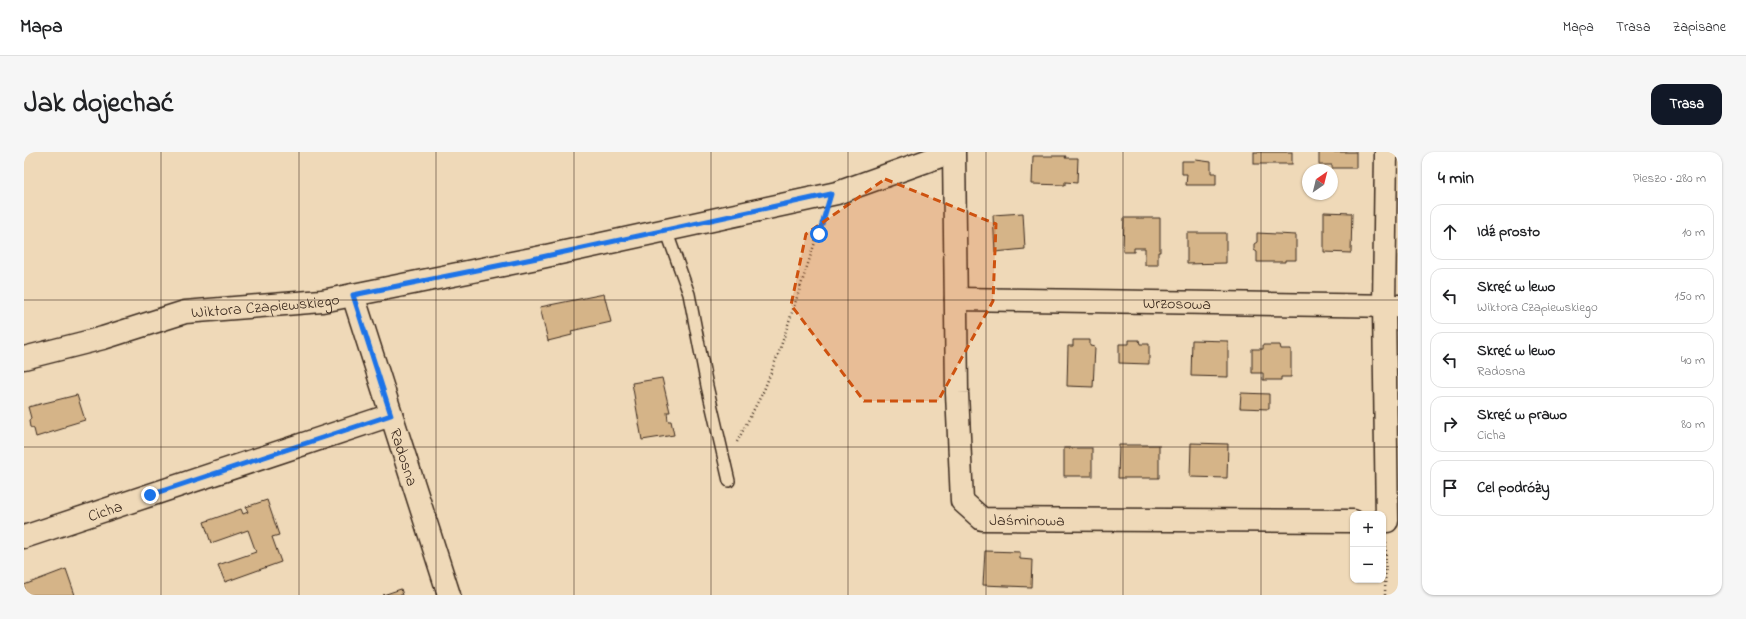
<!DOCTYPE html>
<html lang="pl">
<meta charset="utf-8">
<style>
:root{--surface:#fff;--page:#f6f6f6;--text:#202124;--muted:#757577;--line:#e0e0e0;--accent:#111827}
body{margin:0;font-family:"Indie Flower",sans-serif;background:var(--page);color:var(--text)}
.controls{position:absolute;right:12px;bottom:12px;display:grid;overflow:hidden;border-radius:8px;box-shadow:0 1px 3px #0004}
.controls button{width:36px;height:36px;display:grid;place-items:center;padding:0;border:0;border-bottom:1px solid var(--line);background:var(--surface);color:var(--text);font:20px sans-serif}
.compass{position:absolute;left:1278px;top:12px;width:36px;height:36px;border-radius:50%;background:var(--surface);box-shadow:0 1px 3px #0004;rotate:35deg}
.stop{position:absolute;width:12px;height:12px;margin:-9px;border:3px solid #1a73e8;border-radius:50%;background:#fff}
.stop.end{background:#1a73e8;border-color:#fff;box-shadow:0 1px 4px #0008}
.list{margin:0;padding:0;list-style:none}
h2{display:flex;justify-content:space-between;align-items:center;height:52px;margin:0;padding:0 16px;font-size:17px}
h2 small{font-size:13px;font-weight:400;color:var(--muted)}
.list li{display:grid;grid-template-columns:26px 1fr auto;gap:12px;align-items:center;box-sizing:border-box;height:56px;margin:0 8px 8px;padding:0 8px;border:1px solid var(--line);border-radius:12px}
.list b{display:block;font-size:15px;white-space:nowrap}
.list p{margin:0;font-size:13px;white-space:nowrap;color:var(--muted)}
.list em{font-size:13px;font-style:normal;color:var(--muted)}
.icon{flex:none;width:22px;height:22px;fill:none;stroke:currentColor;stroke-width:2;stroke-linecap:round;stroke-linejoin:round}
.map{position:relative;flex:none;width:1374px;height:443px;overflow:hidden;border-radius:12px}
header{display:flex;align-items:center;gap:24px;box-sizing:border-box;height:56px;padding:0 20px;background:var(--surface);border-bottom:1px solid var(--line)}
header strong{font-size:19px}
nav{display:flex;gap:22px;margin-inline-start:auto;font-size:14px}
.intro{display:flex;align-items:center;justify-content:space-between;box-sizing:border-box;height:96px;padding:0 24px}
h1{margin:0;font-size:28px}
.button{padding:10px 18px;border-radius:12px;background:var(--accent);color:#fff;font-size:14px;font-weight:700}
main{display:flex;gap:24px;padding:0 24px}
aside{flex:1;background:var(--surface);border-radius:12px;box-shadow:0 1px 3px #0004}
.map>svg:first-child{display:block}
.building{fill:#d5b488;stroke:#3b2a1e}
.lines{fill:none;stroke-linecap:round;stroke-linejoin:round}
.service-casing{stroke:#3b2a1e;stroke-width:14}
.minor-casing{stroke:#3b2a1e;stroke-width:25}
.path{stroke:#3b2a1e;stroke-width:2.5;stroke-dasharray:1 3;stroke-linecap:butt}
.service{stroke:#efd9b8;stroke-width:11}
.minor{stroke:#efd9b8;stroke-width:22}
.route{stroke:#1a73e8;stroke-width:5}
.marked{fill:#ce520f;fill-opacity:0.2;stroke:#ce520f;stroke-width:3;stroke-dasharray:8 5;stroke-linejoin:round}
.grid{fill:none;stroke:#3b2a1e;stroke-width:1;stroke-opacity:0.55}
.labels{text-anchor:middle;stroke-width:3;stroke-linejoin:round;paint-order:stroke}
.street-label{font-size:16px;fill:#3b2a1e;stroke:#efd9b8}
</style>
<header>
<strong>Mapa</strong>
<nav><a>Mapa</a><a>Trasa</a><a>Zapisane</a></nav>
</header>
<div class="intro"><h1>Jak dojechać</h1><a class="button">Trasa</a></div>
<main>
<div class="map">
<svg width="1374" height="443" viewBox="0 0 1374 443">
<rect width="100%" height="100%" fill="#efd9b8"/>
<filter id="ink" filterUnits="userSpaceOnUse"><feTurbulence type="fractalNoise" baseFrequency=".025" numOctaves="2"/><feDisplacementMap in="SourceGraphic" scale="8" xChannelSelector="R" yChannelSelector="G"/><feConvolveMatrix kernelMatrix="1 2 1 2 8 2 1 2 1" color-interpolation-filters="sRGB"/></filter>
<g filter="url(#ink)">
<g class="building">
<rect x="1230" y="0" width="38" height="12"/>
<path d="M1295 0H1332V16H1308V13H1295Z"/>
<path d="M1009 4H1042L1041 6H1054L1053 31 1041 30V33L1008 32Z"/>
<path d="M1172 8 1187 10V21H1192V33H1162L1163 22H1158V9H1170Z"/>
<path d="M1300 60 1328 61 1327 101 1300 100Z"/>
<path d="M999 61 1001 97 971 100 969 63Z"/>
<path d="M1100 66H1136V100H1134V113H1121V96H1110V100H1099Z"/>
<path d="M1163 81H1202V111L1163 112Z"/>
<path d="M1233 81 1272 83V108H1261V110H1233V100L1230 98V92L1233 90Z"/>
<path d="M580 142 587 170 547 179 548 183 524 189 516 155Z"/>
<path d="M1049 188H1066V194L1071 195 1069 235 1043 234 1044 194H1049Z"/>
<path d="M1105 188H1115L1116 192H1125V212L1095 211V192H1105Z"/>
<path d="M1168 188 1204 189V225L1167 224Z"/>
<path d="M1239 193H1256L1257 197H1267V225H1257V228H1239V221H1228V197H1239Z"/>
<path d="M638 226 646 260H643L644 269H647L650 283 618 288 608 231Z"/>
<path d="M1217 241 1245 242V257L1216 256Z"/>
<path d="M53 243 61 268 41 274V276L12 285 10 277 6 275 5 269 7 266 4 255Z"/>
<path d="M1167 291 1204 292 1203 326 1166 325Z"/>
<path d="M1095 293H1135V326H1094Z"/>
<rect x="1040" y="296" width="28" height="28"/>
<path d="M243 348 255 383 248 385 257 410 201 430 194 413 232 400 224 378 187 391 180 370 217 357 219 362 224 360 222 355Z"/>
<path d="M961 399 996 400V407L1008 408 1007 435 959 433Z"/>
<path d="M42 417 51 443H0V433Z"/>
<path d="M377 437 379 443H359Z"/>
</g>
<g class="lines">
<defs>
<path id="service" d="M642 78 665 142 683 234 705 329"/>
<g id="minor">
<path id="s1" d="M930 0 933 241 938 349 958 367 1329 369"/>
<path d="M1362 0 1360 154 1363 369"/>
<path id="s2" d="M329 143 425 443"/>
<path id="s3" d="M932 147 1374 154"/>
<path id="s4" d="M0 206 79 186 161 160 298 149 329 143 513 106 813 41 928 0"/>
<path id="s5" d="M0 385 367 263"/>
</g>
</defs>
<use href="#service" class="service-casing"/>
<use href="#minor" class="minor-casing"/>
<g class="path">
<path d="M713 290 740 238 755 200 799 66"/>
<path d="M1361 443 1362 390"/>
</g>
<use href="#service" class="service"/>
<use href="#minor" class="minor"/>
</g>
</g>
<g class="lines" filter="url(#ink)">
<path class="route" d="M126 343 367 263 329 143 513 106 807 42 795 82"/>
</g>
<path class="marked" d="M861 27 972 72 969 149 914 249H840L767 153 782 82Z"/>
<path class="grid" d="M137 0V443M275 0V443M412 0V443M550 0V443M687 0V443M824 0V443M962 0V443M1099 0V443M1237 0V443M0 148H1374M0 295H1374"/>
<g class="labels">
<g class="street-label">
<text dy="6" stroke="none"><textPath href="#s3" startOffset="221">Wrzosowa</textPath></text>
<text dy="6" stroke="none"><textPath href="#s4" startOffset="248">Wiktora Czapiewskiego</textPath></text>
<text dy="6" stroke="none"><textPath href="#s2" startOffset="170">Radosna</textPath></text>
<text dy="6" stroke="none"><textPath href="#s5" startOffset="85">Cicha</textPath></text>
<text dy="6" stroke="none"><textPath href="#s1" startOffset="421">Jaśminowa</textPath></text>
</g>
</g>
</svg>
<div class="controls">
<button>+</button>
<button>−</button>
</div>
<svg class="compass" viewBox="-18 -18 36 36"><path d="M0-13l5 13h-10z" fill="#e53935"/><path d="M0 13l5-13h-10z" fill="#757577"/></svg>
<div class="stop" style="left:795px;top:82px"></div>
<div class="stop end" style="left:126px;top:343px"></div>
</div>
<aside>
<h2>4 min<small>Pieszo · 280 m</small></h2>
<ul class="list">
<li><svg class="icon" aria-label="ahead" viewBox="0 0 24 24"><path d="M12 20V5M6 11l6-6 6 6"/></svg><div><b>Idź prosto</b></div><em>10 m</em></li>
<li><svg class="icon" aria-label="left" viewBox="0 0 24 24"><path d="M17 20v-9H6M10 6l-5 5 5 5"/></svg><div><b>Skręć w lewo</b><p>Wiktora Czapiewskiego</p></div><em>150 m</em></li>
<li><svg class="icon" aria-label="left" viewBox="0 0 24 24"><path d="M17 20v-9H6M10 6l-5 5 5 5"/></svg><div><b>Skręć w lewo</b><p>Radosna</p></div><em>40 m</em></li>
<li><svg class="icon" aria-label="right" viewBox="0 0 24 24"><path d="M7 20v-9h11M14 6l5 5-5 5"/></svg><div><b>Skręć w prawo</b><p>Cicha</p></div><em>80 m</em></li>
<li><svg class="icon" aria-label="arrive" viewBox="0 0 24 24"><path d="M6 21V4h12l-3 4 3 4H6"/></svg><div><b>Cel podróży</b></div></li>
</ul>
</aside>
</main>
